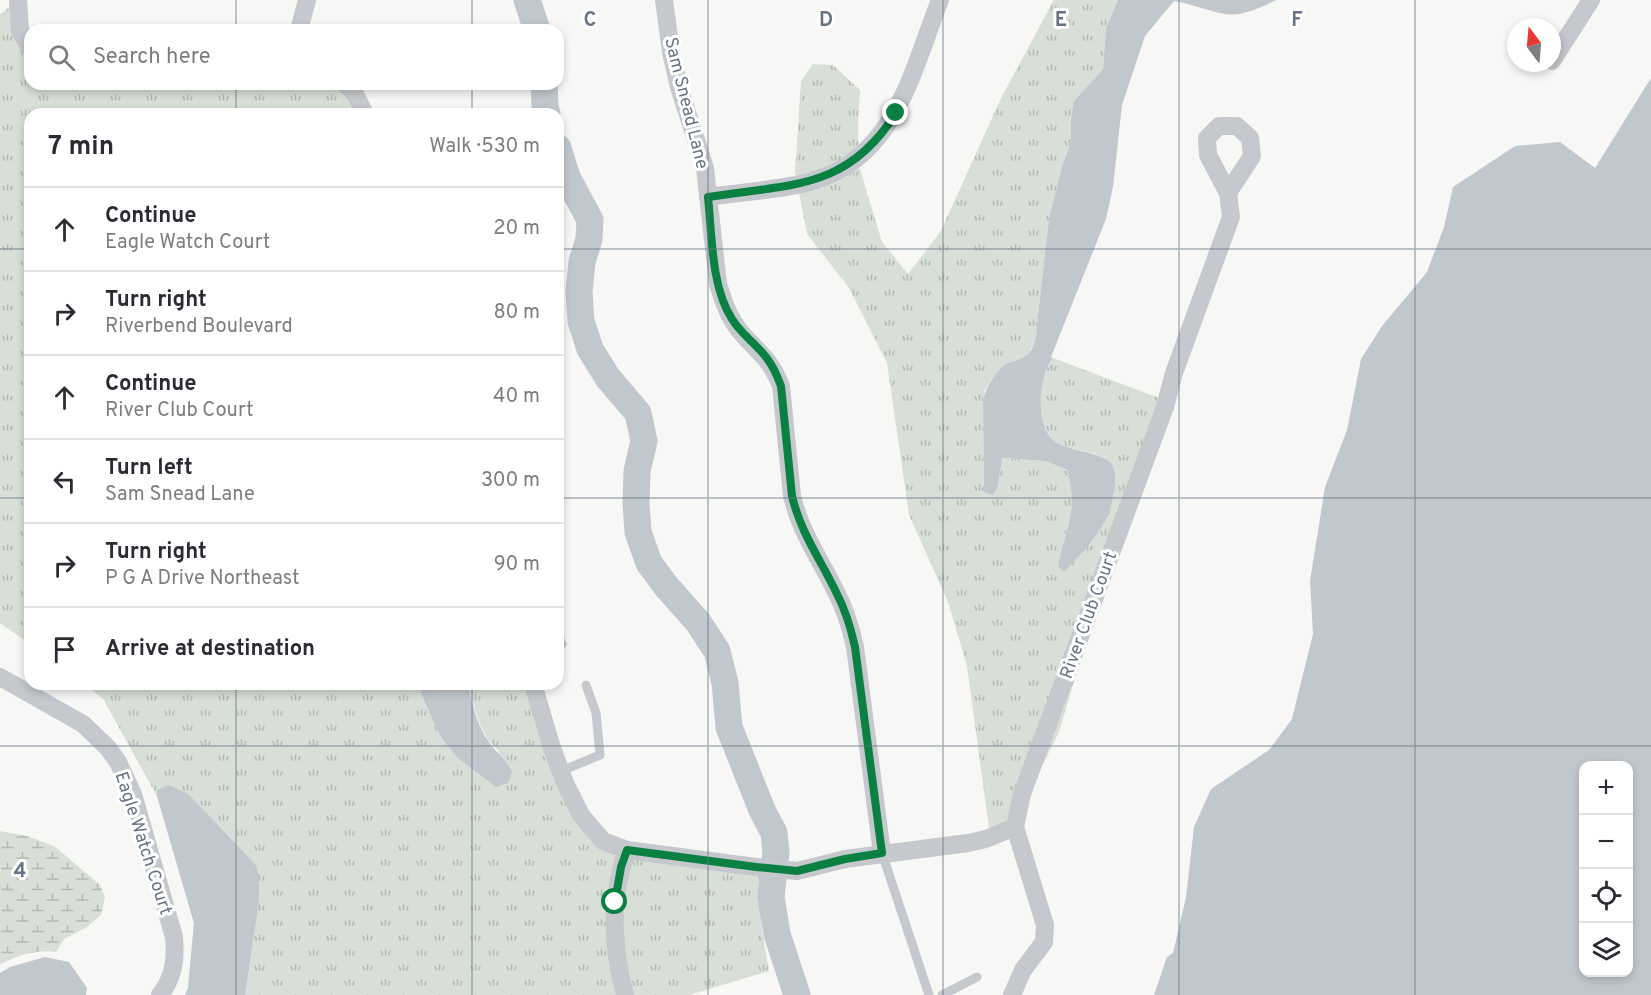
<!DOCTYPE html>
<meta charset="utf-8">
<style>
:root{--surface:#fff;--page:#f7f7f7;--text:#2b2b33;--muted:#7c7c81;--line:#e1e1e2}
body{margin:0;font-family:Overpass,sans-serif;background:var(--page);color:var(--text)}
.controls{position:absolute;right:18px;bottom:18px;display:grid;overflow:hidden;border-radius:12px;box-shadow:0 3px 9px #0003}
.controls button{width:54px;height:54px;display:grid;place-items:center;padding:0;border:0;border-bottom:2px solid var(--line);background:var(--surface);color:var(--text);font:30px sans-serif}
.compass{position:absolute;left:1507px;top:18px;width:54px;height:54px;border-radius:50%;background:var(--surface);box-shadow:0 3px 9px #0003;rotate:344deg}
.stop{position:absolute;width:18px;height:18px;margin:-14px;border:4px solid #0b8043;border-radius:50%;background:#fff}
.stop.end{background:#0b8043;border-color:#fff;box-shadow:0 2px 6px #0008}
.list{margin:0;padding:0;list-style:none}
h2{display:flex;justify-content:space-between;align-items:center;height:78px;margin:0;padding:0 24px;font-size:26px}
h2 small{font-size:20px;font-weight:400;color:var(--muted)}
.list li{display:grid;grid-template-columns:39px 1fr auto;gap:18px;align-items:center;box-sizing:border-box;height:84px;padding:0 24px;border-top:2px solid var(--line)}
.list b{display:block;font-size:22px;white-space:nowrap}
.list p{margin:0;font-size:20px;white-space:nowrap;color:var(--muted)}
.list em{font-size:20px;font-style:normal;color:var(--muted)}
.icon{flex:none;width:33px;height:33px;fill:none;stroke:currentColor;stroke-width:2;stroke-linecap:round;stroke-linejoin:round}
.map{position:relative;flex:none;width:1651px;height:995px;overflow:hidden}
.search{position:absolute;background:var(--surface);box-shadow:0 3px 9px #0003;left:24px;top:24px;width:540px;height:66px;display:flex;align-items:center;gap:15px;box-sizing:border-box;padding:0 21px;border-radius:18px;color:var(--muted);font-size:22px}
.panel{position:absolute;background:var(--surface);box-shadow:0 3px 9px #0003;left:24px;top:108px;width:540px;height:582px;border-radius:18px}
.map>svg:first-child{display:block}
.grass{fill:url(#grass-tufts)}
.wetland{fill:url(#wetland-marsh)}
.water{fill:#c0c8ce;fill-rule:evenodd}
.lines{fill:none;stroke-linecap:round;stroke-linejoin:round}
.river{stroke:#c0c8ce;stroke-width:27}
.lane{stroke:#c5c8cc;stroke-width:9}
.street{stroke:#c5c8cc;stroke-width:18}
.route{stroke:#0b8043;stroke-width:8}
.grid{fill:none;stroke:#667486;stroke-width:1.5;stroke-opacity:0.55}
.labels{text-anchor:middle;stroke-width:6;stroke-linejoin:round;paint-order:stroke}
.street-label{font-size:18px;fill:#667486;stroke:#fff}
.grid-label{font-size:20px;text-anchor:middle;font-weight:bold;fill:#667486;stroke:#fff;stroke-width:6;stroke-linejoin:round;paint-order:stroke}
</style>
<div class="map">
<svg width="1651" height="995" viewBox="0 0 1651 995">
<defs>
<pattern id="grass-tufts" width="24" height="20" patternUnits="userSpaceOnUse" patternTransform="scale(1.5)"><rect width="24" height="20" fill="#d8dfd6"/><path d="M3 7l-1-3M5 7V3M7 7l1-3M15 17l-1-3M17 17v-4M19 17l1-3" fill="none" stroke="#b3b9b3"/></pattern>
<pattern id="wetland-marsh" width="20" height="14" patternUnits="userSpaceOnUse" patternTransform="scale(1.5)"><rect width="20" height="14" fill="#d8dfd6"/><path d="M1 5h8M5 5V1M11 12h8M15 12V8" fill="none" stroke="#b3b9b3"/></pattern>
</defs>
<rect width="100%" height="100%" fill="#f7f8f5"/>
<g class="grass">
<path d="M19 0H22L30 30V84H358L368 114H30V644L0 623V14Z"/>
<path d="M1054 0H1118L1106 28 1103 69 1073 102 1071 120V142L1062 166 1049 219 1037 323V340L1026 356 1005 365 992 379 985 390 983 400 984 492 998 486 1001 458 1046 461 1067 470C1079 511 1065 527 1058 566L1064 572C1081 555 1098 536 1109 513 1112 505 1113 495 1115 486 1116 478 1116 467 1109 461 1099 452 1070 450 1057 443 1034 430 1038 375 1053 358L1170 402 1107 569 1059 732 1015 821 990 835 967 666 948 602 909 515 887 363 849 288 807 234 795 172 801 81 813 64 833 65 860 90 858 127 859 166 882 242 908 274 941 231 1001 98Z"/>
<path d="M84 684H417L437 730 443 740 496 787 499 751C479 735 475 708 468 684H541L563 761 580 804 611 839 767 866C768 883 762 897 761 914 760 929 767 955 769 971L689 995H185L188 988 194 923 157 796 103 699Z"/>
</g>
<path class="wetland" d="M0 831 27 836 54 846 100 885 105 897 101 915 87 927 64 939 56 952C38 949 16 955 0 965Z"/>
<g class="water">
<path d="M1118 0H1276C1262 7 1242 17 1225 14 1208 11 1192 4 1174 1L1145 36 1122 105 1113 187 1106 219 1051 357 1053 358C1038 375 1034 430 1057 443 1070 450 1099 453 1109 461 1116 467 1116 478 1115 487 1113 495 1112 506 1109 514 1098 536 1081 555 1064 572L1058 566C1065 528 1079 511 1067 470L1046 461 1002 458 998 486 993 495 984 492 983 400C986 387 995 372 1006 364 1012 361 1019 360 1024 357 1036 349 1037 335 1037 323L1049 219 1062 166 1071 142V120L1073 102 1103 69 1106 28Z"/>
<path d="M1651 78V995H1154L1167 957 1173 953 1186 897 1194 827 1211 789 1269 750 1292 719 1313 634 1310 581 1325 487 1347 430 1361 359 1382 326 1427 272 1444 227 1453 187 1515 146 1560 142 1595 168ZM1584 766H1628V972H1584Z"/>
<path d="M417 684H468C472 703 477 726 489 742 498 755 504 756 512 772L508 783 496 787 458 758 443 740 437 730Z"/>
<path d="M169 785 188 794 255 864 259 875V900L245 995H185L188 988 194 923 157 796V790Z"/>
<path d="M45 957 69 962 87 988 86 995H0V973L10 967Z"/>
</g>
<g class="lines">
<g class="river">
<path d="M527 0 537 30"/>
<path d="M544 84 545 106 547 114"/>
<path d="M558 148 567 177 590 220 589 239 582 262 579 292 581 321 590 349 608 378 638 413 644 441 637 471 636 504 638 532 649 563 666 586 698 622 717 651 725 683 729 727 762 810 774 833 776 852 771 897 777 934 797 995"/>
</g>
<g class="lane">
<path d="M558 636 562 644"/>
<path d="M561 771 600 755 596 713 586 685"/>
<path d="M882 853 929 995"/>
<path d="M942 995 977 977"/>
</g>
<g class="street">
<path d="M18 0 20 31 30 47"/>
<path d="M664 0 671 52 679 87 705 168 718 284C723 300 728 316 739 330 757 352 769 356 781 386L792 496C801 534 821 560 837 594 846 611 851 629 855 647L882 853"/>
<path d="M299 30 307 0"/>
<path d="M1552 61 1591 0"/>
<path d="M345 84 355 94 365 114"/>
<path d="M1219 126H1237L1250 138 1252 156 1228 193 1208 155 1207 138Z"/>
<path d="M708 197C742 192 782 190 813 181 896 156 912 71 940 0"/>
<path d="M0 677 83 724 108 748 118 762 133 794 174 937C176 959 174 977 160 995"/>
<path d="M533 684 552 748 565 783 581 815 603 841 627 850 756 867 797 871 845 859 968 843 986 839 1015 827 1022 794 1165 407 1174 373 1231 217 1228 193"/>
<path d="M625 995C612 947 610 897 627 850"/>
<path d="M1012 995 1023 970 1044 942 1045 925 1015 827"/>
</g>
</g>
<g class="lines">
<path class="route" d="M615 902 621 867 627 850 756 867 797 871 845 859 882 853 855 647C851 629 846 611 837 594 821 560 801 534 792 496L781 386C777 375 773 366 766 357 755 343 741 334 732 319 711 287 712 234 708 197 789 184 847 191 896 113"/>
</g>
<path class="grid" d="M236 0V30M472 0V30M708 0V995M943 0V995M1179 0V995M1415 0V995M236 84V114M472 84V114M0 249H30M558 249H1651M0 498H30M558 498H1651M236 684V995M472 684V995M0 746H1651"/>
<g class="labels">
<g class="street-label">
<text transform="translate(687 103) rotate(76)" y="6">Sam Snead Lane</text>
<text transform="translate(1088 615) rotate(-70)" y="6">River Club Court</text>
<text transform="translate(144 843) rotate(72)" y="6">Eagle Watch Court</text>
</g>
</g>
<g class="grid-label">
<text x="590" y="26">C</text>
<text x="826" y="26">D</text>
<text x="1061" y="26">E</text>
<text x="1297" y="26">F</text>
<text x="20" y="877">4</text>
</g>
</svg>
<div class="controls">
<button>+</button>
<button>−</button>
<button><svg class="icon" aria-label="locate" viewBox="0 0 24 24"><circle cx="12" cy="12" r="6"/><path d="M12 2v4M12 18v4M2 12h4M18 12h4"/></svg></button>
<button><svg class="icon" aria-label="layers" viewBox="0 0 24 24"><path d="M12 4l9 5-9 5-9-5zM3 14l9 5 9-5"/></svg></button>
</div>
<svg class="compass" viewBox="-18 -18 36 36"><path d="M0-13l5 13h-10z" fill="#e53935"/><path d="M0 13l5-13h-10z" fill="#7c7c81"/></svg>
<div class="stop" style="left:615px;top:902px"></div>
<div class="stop end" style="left:896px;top:113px"></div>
<div class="search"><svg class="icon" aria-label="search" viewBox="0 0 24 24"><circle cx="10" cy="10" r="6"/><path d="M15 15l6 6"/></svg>Search here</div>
<section class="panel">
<h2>7 min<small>Walk · 530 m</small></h2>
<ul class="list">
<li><svg class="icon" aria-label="ahead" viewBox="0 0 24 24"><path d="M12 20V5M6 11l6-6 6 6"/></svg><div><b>Continue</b><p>Eagle Watch Court</p></div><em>20 m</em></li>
<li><svg class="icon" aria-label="right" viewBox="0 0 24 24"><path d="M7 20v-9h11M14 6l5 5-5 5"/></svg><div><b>Turn right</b><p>Riverbend Boulevard</p></div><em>80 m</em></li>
<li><svg class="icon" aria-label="ahead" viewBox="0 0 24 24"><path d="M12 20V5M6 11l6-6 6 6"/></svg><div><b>Continue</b><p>River Club Court</p></div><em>40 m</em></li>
<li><svg class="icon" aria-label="left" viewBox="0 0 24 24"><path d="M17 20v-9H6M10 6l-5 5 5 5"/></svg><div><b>Turn left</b><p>Sam Snead Lane</p></div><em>300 m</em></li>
<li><svg class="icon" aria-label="right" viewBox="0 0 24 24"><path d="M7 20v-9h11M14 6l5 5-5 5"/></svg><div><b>Turn right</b><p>P G A Drive Northeast</p></div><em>90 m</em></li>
<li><svg class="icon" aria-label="arrive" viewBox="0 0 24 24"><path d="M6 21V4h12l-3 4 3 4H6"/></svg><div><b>Arrive at destination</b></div></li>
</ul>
</section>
</div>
